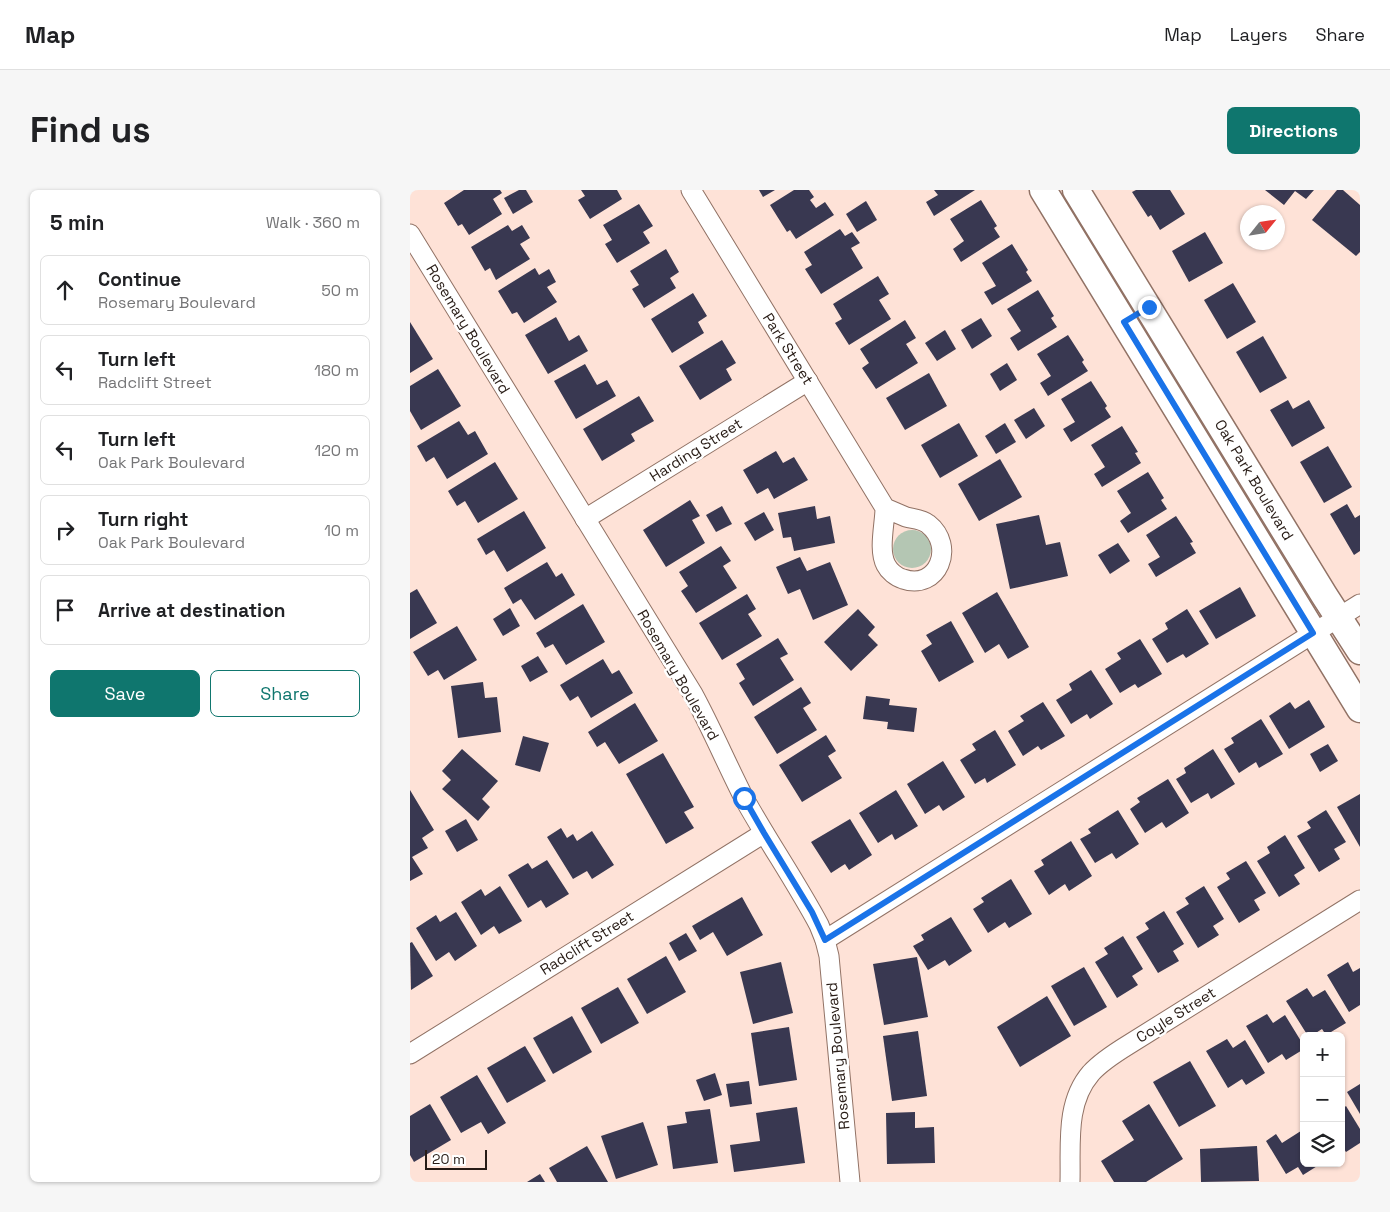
<!DOCTYPE html>
<meta charset="utf-8">
<style>
:root{--surface:#fff;--page:#f6f6f6;--text:#202124;--muted:#757577;--line:#e0e0e0;--accent:#0f766e}
body{margin:0;font-family:"Space Grotesk",sans-serif;background:var(--page);color:var(--text)}
.controls{position:absolute;right:15px;bottom:15px;display:grid;overflow:hidden;border-radius:8px;box-shadow:0 1px 4px #0004}
.controls button{width:45px;height:45px;display:grid;place-items:center;padding:0;border:0;border-bottom:1px solid var(--line);background:var(--surface);color:var(--text);font:25px sans-serif}
.compass{position:absolute;left:830px;top:15px;width:45px;height:45px;border-radius:50%;background:var(--surface);box-shadow:0 1px 4px #0004;rotate:60deg}
.scale{position:absolute;left:15px;bottom:12px;width:62px;box-sizing:border-box;padding-left:5px;border:2px solid #271b15;border-top:0;font-size:14px;line-height:18px;white-space:nowrap;color:#271b15;-webkit-text-stroke:4px #fff;paint-order:stroke}
.stop{position:absolute;width:15px;height:15px;margin:-11px;border:4px solid #1a73e8;border-radius:50%;background:#fff}
.stop.end{background:#1a73e8;border-color:#fff;box-shadow:0 1px 5px #0008}
.list{margin:0;padding:0;list-style:none}
h2{display:flex;justify-content:space-between;align-items:center;height:65px;margin:0;padding:0 20px;font-size:21px}
h2 small{font-size:16px;font-weight:400;color:var(--muted)}
.list li{display:grid;grid-template-columns:32px 1fr auto;gap:15px;align-items:center;box-sizing:border-box;height:70px;margin:0 10px 10px;padding:0 10px;border:1px solid var(--line);border-radius:8px}
.list b{display:block;font-size:19px;white-space:nowrap}
.list p{margin:0;font-size:16px;white-space:nowrap;color:var(--muted)}
.list em{font-size:16px;font-style:normal;color:var(--muted)}
.actions{display:flex;gap:10px;padding:15px 20px}
.actions a{flex:1;padding:11px 0;border:1px solid var(--accent);border-radius:8px;text-align:center;font-size:18px;color:var(--accent)}
.actions .main{background:var(--accent);color:#fff}
.icon{flex:none;width:28px;height:28px;fill:none;stroke:currentColor;stroke-width:2;stroke-linecap:round;stroke-linejoin:round}
.map{position:relative;flex:none;width:950px;height:992px;overflow:hidden;border-radius:8px}
header{display:flex;align-items:center;gap:30px;box-sizing:border-box;height:70px;padding:0 25px;background:var(--surface);border-bottom:1px solid var(--line)}
header strong{font-size:24px}
nav{display:flex;gap:28px;margin-inline-start:auto;font-size:18px}
.intro{display:flex;align-items:center;justify-content:space-between;box-sizing:border-box;height:120px;padding:0 30px}
h1{margin:0;font-size:35px}
.button{padding:12px 22px;border-radius:8px;background:var(--accent);color:#fff;font-size:18px;font-weight:700}
main{display:flex;gap:30px;padding:0 30px}
aside{flex:1;background:var(--surface);border-radius:8px;box-shadow:0 1px 4px #0004}
.map>svg:first-child{display:block}
.green{fill:#b4c6b3}
.building{fill:#393851}
.lines{fill:none;stroke-linecap:round;stroke-linejoin:round}
.street-casing{stroke:#917265;stroke-width:21}
.secondary-casing{stroke:#917265;stroke-width:29}
.street{stroke:#fff;stroke-width:19}
.secondary{stroke:#fff;stroke-width:26}
.route{stroke:#1a73e8;stroke-width:6}
.labels{text-anchor:middle;stroke-width:5;stroke-linejoin:round;paint-order:stroke}
.street-label{font-size:15px;fill:#271b15;stroke:#fff}
</style>
<header>
<strong>Map</strong>
<nav><a>Map</a><a>Layers</a><a>Share</a></nav>
</header>
<div class="intro"><h1>Find us</h1><a class="button">Directions</a></div>
<main>
<aside>
<h2>5 min<small>Walk · 360 m</small></h2>
<ul class="list">
<li><svg class="icon" aria-label="ahead" viewBox="0 0 24 24"><path d="M12 20V5M6 11l6-6 6 6"/></svg><div><b>Continue</b><p>Rosemary Boulevard</p></div><em>50 m</em></li>
<li><svg class="icon" aria-label="left" viewBox="0 0 24 24"><path d="M17 20v-9H6M10 6l-5 5 5 5"/></svg><div><b>Turn left</b><p>Radclift Street</p></div><em>180 m</em></li>
<li><svg class="icon" aria-label="left" viewBox="0 0 24 24"><path d="M17 20v-9H6M10 6l-5 5 5 5"/></svg><div><b>Turn left</b><p>Oak Park Boulevard</p></div><em>120 m</em></li>
<li><svg class="icon" aria-label="right" viewBox="0 0 24 24"><path d="M7 20v-9h11M14 6l5 5-5 5"/></svg><div><b>Turn right</b><p>Oak Park Boulevard</p></div><em>10 m</em></li>
<li><svg class="icon" aria-label="arrive" viewBox="0 0 24 24"><path d="M6 21V4h12l-3 4 3 4H6"/></svg><div><b>Arrive at destination</b></div></li>
</ul>
<div class="actions"><a class="main">Save</a><a>Share</a></div>
</aside>
<div class="map">
<svg width="950" height="992" viewBox="0 0 950 992">
<rect width="100%" height="100%" fill="#fee2d7"/>
<circle class="green" cx="502" cy="359" r="19"/>
<g class="building">
<path d="M54 0H90L92 3 83 9 92 24 59 45 52 34 48 36 34 13Z"/>
<path d="M109 0H116L123 12 103 24 94 8Z"/>
<path d="M171 0H207L212 9 180 29 168 10 175 6Z"/>
<path d="M349 0H365L353 7Z"/>
<path d="M384 0H399L404 7 400 10 406 18 415 12 424 25 386 49 380 40 377 42 360 15Z"/>
<path d="M524 0H565L524 26 516 12 528 5Z"/>
<path d="M726 0H760L775 24 750 40 741 25 738 27 722 2Z"/>
<path d="M855 0H904L896 9 885 1 874 15Z"/>
<path d="M927 0H933L950 15V62L946 66 902 30Z"/>
<path d="M571 10 587 36 584 38 590 47 551 72 543 59 554 51 540 29Z"/>
<path d="M456 11 467 30 447 42 436 24Z"/>
<path d="M229 14 243 36 233 42 240 53 207 73 195 54 202 50 193 35Z"/>
<path d="M98 35 102 41 112 35 120 48 110 54 120 69 86 90 80 78 75 81 61 57Z"/>
<path d="M430 39 435 46 442 42 450 53 441 58 453 78 411 104 395 79 402 75 394 62Z"/>
<path d="M795 42 813 73 779 92 762 61Z"/>
<path d="M602 54 618 80 616 82 622 91 582 115 574 102 586 96 572 73Z"/>
<path d="M256 59 269 82 260 88 266 98 234 118 222 99 229 95 220 81Z"/>
<path d="M125 78 129 85 139 79 146 92 137 97 147 112 114 133 107 122 102 124 88 101Z"/>
<path d="M468 86 479 104 469 110 481 129 439 155 425 133 432 129 423 114Z"/>
<path d="M823 93 846 132 817 149 794 110Z"/>
<path d="M628 100 644 126 641 128 647 137 608 161 600 148 611 141 597 119Z"/>
<path d="M283 103 297 126 288 132 294 143 262 163 241 129Z"/>
<path d="M146 127 159 151 169 145 178 161 138 184 115 145Z"/>
<path d="M571 128 582 146 562 159 551 140Z"/>
<path d="M495 130 506 148 496 154 508 173 466 199 452 178 459 173 450 159Z"/>
<path d="M0 132 23 169 0 183Z"/>
<path d="M535 140 546 159 527 171 515 153Z"/>
<path d="M658 145 674 170 672 172 678 181 638 206 630 193 641 186 627 164Z"/>
<path d="M853 146 877 188 850 203 826 162Z"/>
<path d="M312 150 326 173 316 179 322 190 290 210 269 176Z"/>
<path d="M597 173 607 190 590 201 580 184Z"/>
<path d="M175 174 187 195 197 190 206 206 166 229 144 191Z"/>
<path d="M28 179 51 216 11 240 0 221V196Z"/>
<path d="M519 183 537 216 495 240 476 208Z"/>
<path d="M681 191 697 216 695 218 701 227 661 252 653 239 665 232 651 209Z"/>
<path d="M229 206 244 231 221 244 225 251 192 271 173 239Z"/>
<path d="M878 210 883 219 899 210 915 238 882 257 860 220Z"/>
<path d="M624 218 635 236 616 249 604 230Z"/>
<path d="M49 231 58 245 65 241 78 264 37 289 24 267 16 272 7 256Z"/>
<path d="M549 233 568 266 530 288 511 255Z"/>
<path d="M595 233 606 252 586 264 575 246Z"/>
<path d="M712 236 728 262 725 263 731 273 692 297 684 284 695 277 681 255Z"/>
<path d="M918 256 942 297 914 313 890 272Z"/>
<path d="M366 261 373 273 384 267 398 290 364 309 358 298 347 304 333 280Z"/>
<path d="M590 269 612 307 569 331 548 294Z"/>
<path d="M85 272 108 309 68 333 55 311 47 316 38 301Z"/>
<path d="M738 282 754 308 751 310 757 319 718 343 710 331 721 323 707 301Z"/>
<path d="M280 310 290 326 282 330 295 353 256 377 233 340Z"/>
<path d="M937 314 945 328 950 325V361L944 365 920 324Z"/>
<path d="M312 316 322 334 306 342 296 325Z"/>
<path d="M405 316 407 329 420 326 425 353 384 361 381 347 373 348 368 323Z"/>
<path d="M114 321 136 358 97 382 84 360 76 365 67 349Z"/>
<path d="M354 322 364 340 345 351 334 333Z"/>
<path d="M629 325 636 355 650 352 658 386 600 399 586 334Z"/>
<path d="M766 326 783 352 780 353 786 363 746 387 738 374 750 367 736 345Z"/>
<path d="M708 353 720 371 700 384 688 365Z"/>
<path d="M311 356 321 371 313 376 327 398 286 423 271 401 278 396 269 382Z"/>
<path d="M390 367 397 381 420 372 438 415 403 430 390 399 378 404 366 377Z"/>
<path d="M137 372 146 387 152 383 165 405 125 430 111 409 103 414 94 398Z"/>
<path d="M830 397 846 426 806 449 789 421Z"/>
<path d="M7 399 27 433 0 449V403Z"/>
<path d="M587 402 619 457 598 469 589 454 575 463 552 423Z"/>
<path d="M337 404 346 419 338 424 352 446 312 470 289 433Z"/>
<path d="M173 414 195 452 156 475 143 454 135 458 126 443Z"/>
<path d="M100 418 110 436 93 446 83 429Z"/>
<path d="M448 419 465 437 458 445 468 455 441 481 414 452Z"/>
<path d="M777 419 799 454 776 468 773 464 757 473 742 449 758 439 755 433Z"/>
<path d="M541 431 564 472 529 492 511 461 522 454 516 445Z"/>
<path d="M47 436 67 470 34 490 28 480 18 486 3 462Z"/>
<path d="M368 448 378 464 370 468 384 490 343 516 329 493 335 489 326 474Z"/>
<path d="M730 449 752 484 728 498 725 494 710 503 695 479 711 469 707 463Z"/>
<path d="M128 466 138 482 120 492 111 476Z"/>
<path d="M193 469 202 484 209 480 223 503 181 528 168 506 160 511 150 495Z"/>
<path d="M681 480 703 514 680 529 677 524 661 534 646 510 662 500 659 494Z"/>
<path d="M73 492 75 508 87 507 91 542 48 548 41 496Z"/>
<path d="M391 497 401 513 393 518 407 540 367 564 344 527Z"/>
<path d="M456 506 480 509 479 515 507 518 504 542 477 539 478 532 453 529Z"/>
<path d="M899 510 915 537 879 559 859 526 880 512 885 519Z"/>
<path d="M633 512 655 546 631 560 628 556 613 566 598 541 614 531 610 526Z"/>
<path d="M225 513 248 551 209 574 195 552 187 557 178 542Z"/>
<path d="M851 529 873 564 849 578 846 572 829 583 814 559 824 553 821 548Z"/>
<path d="M585 540 606 575 577 593 575 588 565 594 550 570 566 560 562 554Z"/>
<path d="M416 545 426 561 418 566 432 588 392 612 369 575Z"/>
<path d="M113 546 139 553 130 582 105 575Z"/>
<path d="M918 554 928 571 910 582 900 564Z"/>
<path d="M52 559 88 591 72 609 80 617 68 631 32 599 41 590 32 581Z"/>
<path d="M803 559 825 594 801 609 798 603 781 613 766 589 776 583 774 578Z"/>
<path d="M253 563 284 617 274 622 284 638 256 654 216 584Z"/>
<path d="M533 571 555 607 533 621 529 615 515 624 497 594Z"/>
<path d="M758 589 779 623 756 638 752 632 735 643 720 619 730 612 727 608Z"/>
<path d="M0 600 24 640 12 648 18 658 2 667 13 684 0 691Z"/>
<path d="M486 600 508 636 485 650 482 644 468 653 449 623Z"/>
<path d="M950 604V657L927 617Z"/>
<path d="M708 620 729 654 706 669 702 663 685 673 670 649 681 643 678 639Z"/>
<path d="M916 620 936 652 924 659 930 669 909 682 887 646 901 638 897 632Z"/>
<path d="M56 629 68 650 47 662 35 641Z"/>
<path d="M440 629 462 665 439 680 435 674 421 683 401 652Z"/>
<path d="M151 638 157 648 163 644 167 651 182 641 204 675 182 689 177 681 163 689 137 647Z"/>
<path d="M875 645 895 678 884 685 890 694 869 707 847 671 860 663 857 657Z"/>
<path d="M661 651 682 686 659 701 655 694 639 705 624 681 634 675 631 670Z"/>
<path d="M137 670 159 704 136 718 131 710 118 718 98 685 118 673 122 679Z"/>
<path d="M836 671 856 703 844 710 850 720 829 733 807 697 820 689 816 683Z"/>
<path d="M601 689 622 724 599 738 595 732 578 743 563 719 574 712 571 708Z"/>
<path d="M90 696 112 731 89 744 84 736 71 745 51 712 71 699 75 706Z"/>
<path d="M794 696 814 729 803 736 809 745 788 758 766 722 779 714 775 708Z"/>
<path d="M332 707 353 745 317 766 303 742 290 750 282 736Z"/>
<path d="M754 721 774 754 763 761 769 771 748 783 726 747 739 739 735 733Z"/>
<path d="M46 722 67 756 45 771 39 762 26 771 6 738 26 725 30 732Z"/>
<path d="M541 727 562 761 539 776 535 770 518 780 503 756 514 750 511 745Z"/>
<path d="M276 743 287 761 269 771 259 753Z"/>
<path d="M713 746 733 779 722 786 728 795 707 808 685 772 698 764 694 758Z"/>
<path d="M2 752 23 786 1 800 0 753Z"/>
<path d="M256 766 276 802 237 824 217 789Z"/>
<path d="M507 767 518 827 474 835 463 774Z"/>
<path d="M371 772 383 823 343 834 330 782Z"/>
<path d="M938 772 943 782 950 778V815L939 822 917 785Z"/>
<path d="M674 777 697 817 664 836 641 796Z"/>
<path d="M208 797 229 833 191 854 171 818Z"/>
<path d="M897 798 903 807 915 800 936 833 916 845 912 839 901 846H898L876 811Z"/>
<path d="M637 806 661 846 610 877 587 837Z"/>
<path d="M857 824 863 833 875 825 894 856V859L876 870 872 864 858 873 836 836Z"/>
<path d="M162 826 182 862 143 884 123 848Z"/>
<path d="M379 837 387 890 349 896 341 843Z"/>
<path d="M508 841 517 906 482 911 473 846Z"/>
<path d="M817 849 823 858 835 850 855 883 836 895 832 889 818 898 796 861Z"/>
<path d="M115 856 136 891 97 913 77 878Z"/>
<path d="M780 871 806 916 769 937 743 892Z"/>
<path d="M305 883 312 905 294 911 286 890Z"/>
<path d="M67 885 96 933 78 944 71 932 51 943 30 907Z"/>
<path d="M339 891 342 914 320 917 316 894Z"/>
<path d="M950 894V924L937 902Z"/>
<path d="M20 914 41 950 4 972 0 965V926Z"/>
<path d="M739 914 773 969 736 992H704L691 971 724 950 712 931Z"/>
<path d="M936 916 950 939V953L936 962 931 955V920Z"/>
<path d="M387 917 395 973 324 982 320 955 350 951 346 923Z"/>
<path d="M300 919 308 973 263 979 257 936 277 933 275 922Z"/>
<path d="M505 922V938L524 937 525 973 477 974 476 923Z"/>
<path d="M233 932 248 975 206 989 191 946Z"/>
<path d="M894 939V973H912L893 985 888 977 876 984 856 951 866 944 872 953Z"/>
<path d="M177 956 198 992H147L139 978Z"/>
<path d="M847 956 849 991 791 992 790 959Z"/>
<path d="M130 984 135 992H117Z"/>
</g>
<g class="lines">
<defs>
<g id="street">
<path d="M281 0 475 318C475 334 468 360 476 375 479 381 486 387 493 389 528 401 546 356 518 334 512 329 504 329 496 327 489 324 482 321 475 318"/>
<path d="M0 44 283 504C302 539 317 575 335 610 359 653 386 692 409 735L415 750 419 766 440 992"/>
<path d="M175 329 398 191"/>
<path d="M415 750 950 414"/>
<path d="M0 864 354 643"/>
<path d="M660 992C661 955 655 913 681 883 691 872 705 863 718 855L950 710"/>
</g>
<g id="secondary">
<path d="M633 0 950 519"/>
<path d="M666 0 914 405 950 461"/>
</g>
</defs>
<use href="#street" class="street-casing"/>
<use href="#secondary" class="secondary-casing"/>
<use href="#street" class="street"/>
<use href="#secondary" class="secondary"/>
</g>
<g class="lines">
<path class="route" d="M334 608 354 643 402 722 415 750 903 443 714 132 739 117"/>
</g>
<g class="labels">
<g class="street-label">
<text transform="translate(58 139) rotate(59)" y="5">Rosemary Boulevard</text>
<text transform="translate(378 159) rotate(58)" y="5">Park Street</text>
<text transform="translate(286 260) rotate(-32)" y="5">Harding Street</text>
<text transform="translate(844 290) rotate(59)" y="5">Oak Park Boulevard</text>
<text transform="translate(268 485) rotate(60)" y="5">Rosemary Boulevard</text>
<text transform="translate(177 753) rotate(-32)" y="5">Radclift Street</text>
<text transform="translate(766 825) rotate(-32)" y="5">Coyle Street</text>
<text transform="translate(428 866) rotate(-95)" y="5">Rosemary Boulevard</text>
</g>
</g>
</svg>
<div class="controls">
<button>+</button>
<button>−</button>
<button><svg class="icon" aria-label="layers" viewBox="0 0 24 24"><path d="M12 4l9 5-9 5-9-5zM3 14l9 5 9-5"/></svg></button>
</div>
<svg class="compass" viewBox="-18 -18 36 36"><path d="M0-13l5 13h-10z" fill="#e53935"/><path d="M0 13l5-13h-10z" fill="#757577"/></svg>
<div class="scale">20 m</div>
<div class="stop" style="left:334px;top:608px"></div>
<div class="stop end" style="left:739px;top:117px"></div>
</div>
</main>
